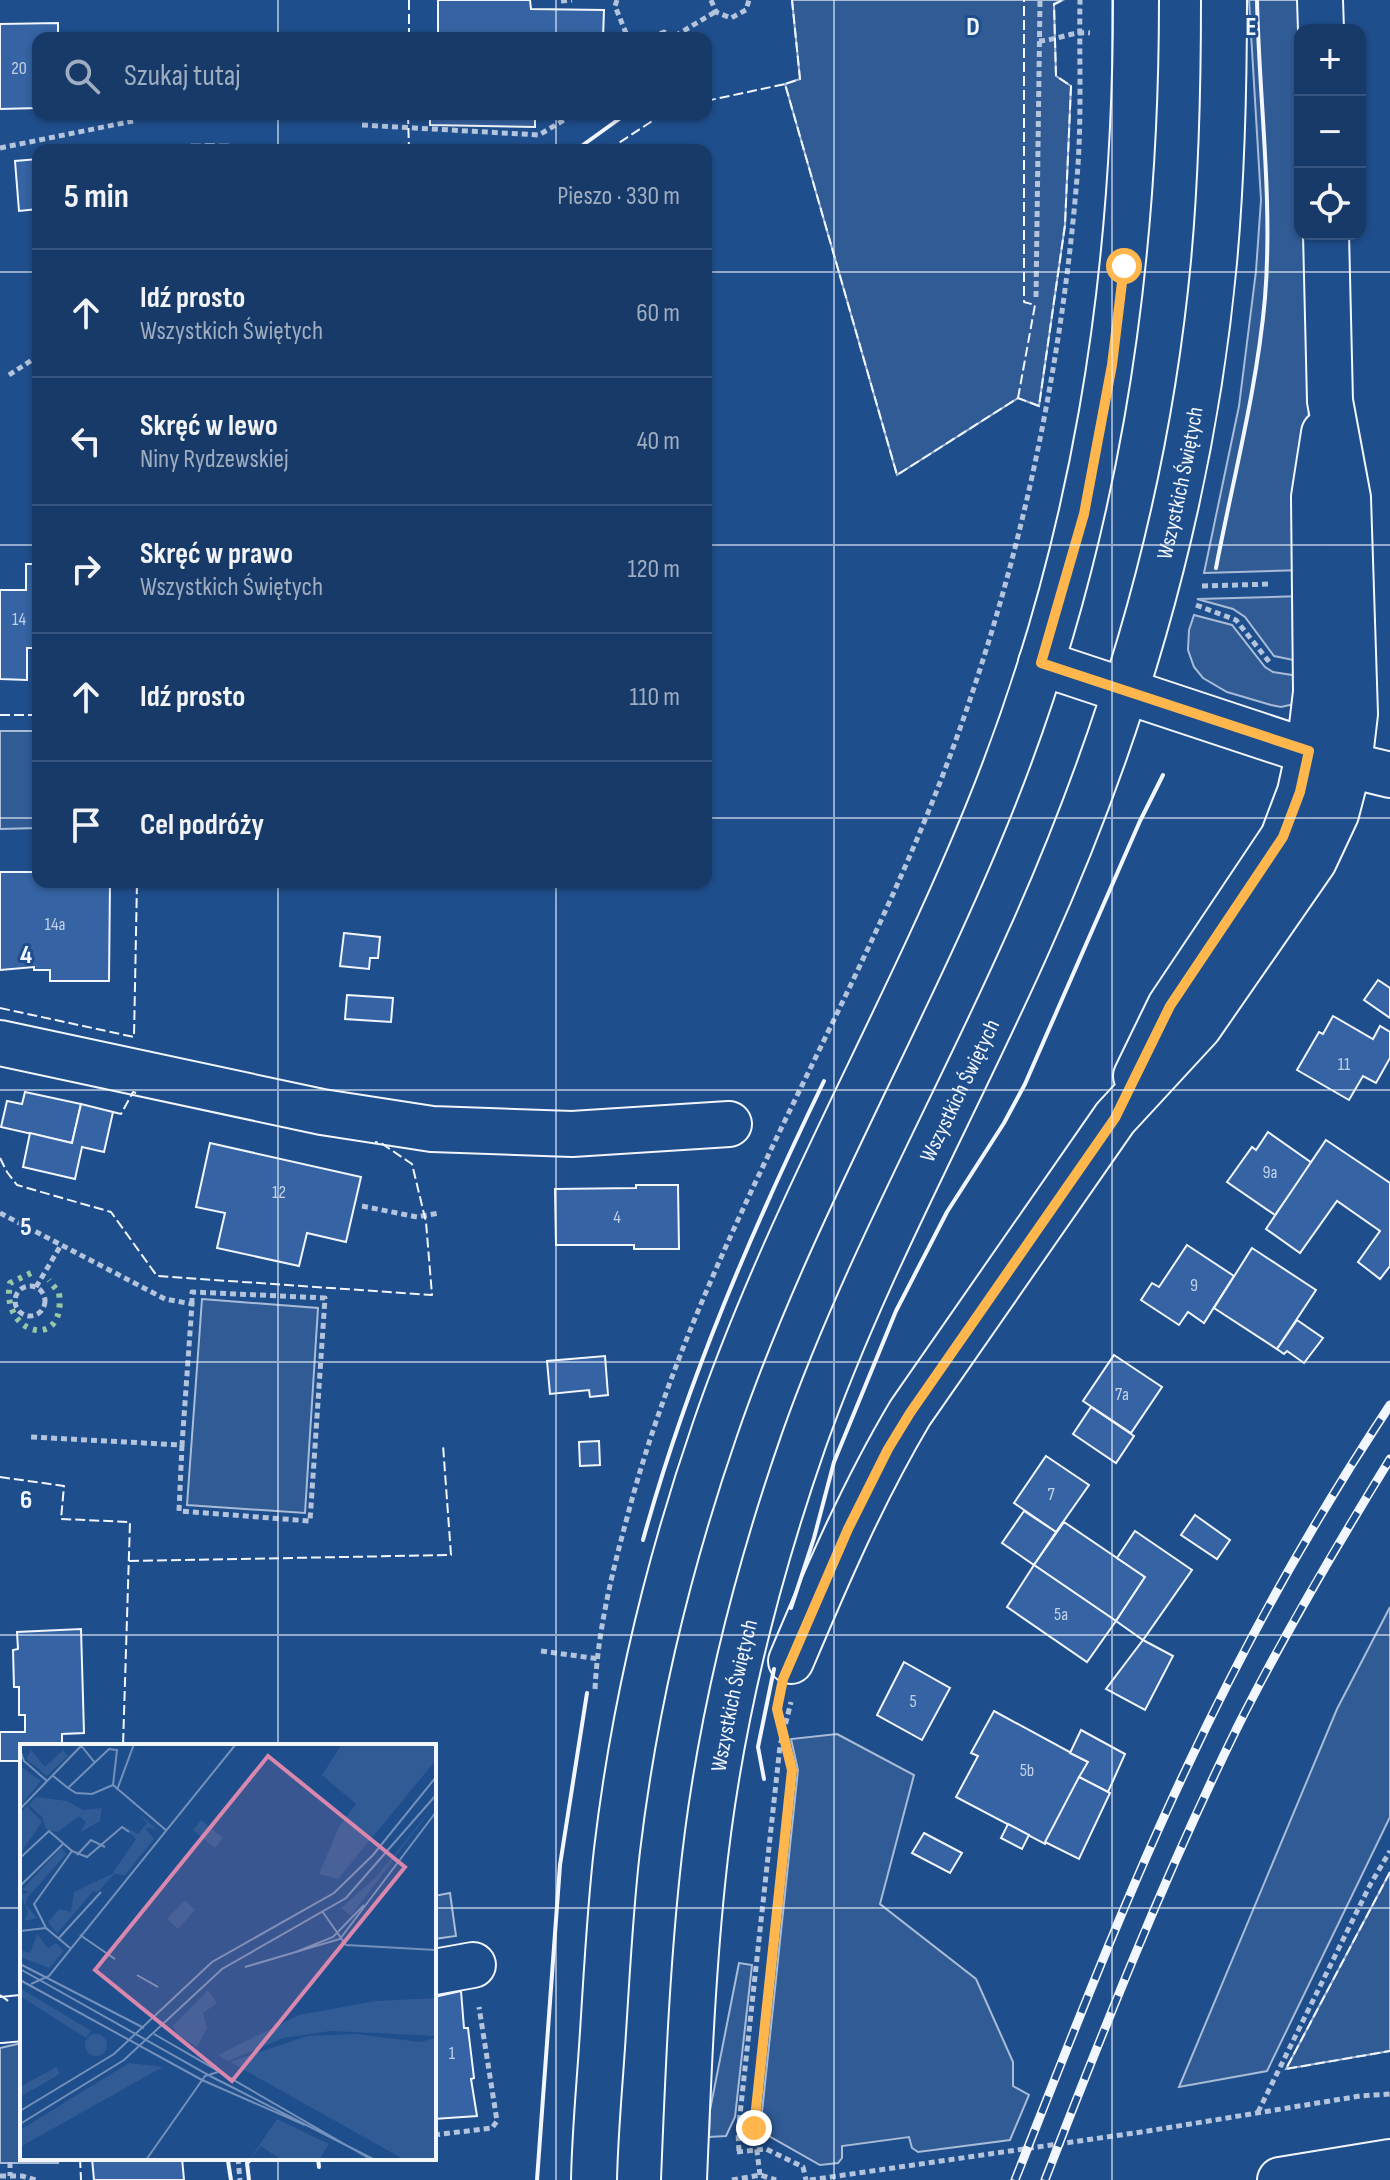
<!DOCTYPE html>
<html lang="pl">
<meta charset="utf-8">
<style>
:root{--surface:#173a69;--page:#244571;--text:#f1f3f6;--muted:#9eadc0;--line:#36547d}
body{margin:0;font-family:"Sofia Sans Condensed",sans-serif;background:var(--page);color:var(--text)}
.controls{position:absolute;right:24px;top:24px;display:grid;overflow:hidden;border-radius:16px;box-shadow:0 2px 6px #0004}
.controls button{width:72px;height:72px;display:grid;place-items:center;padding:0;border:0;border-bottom:2px solid var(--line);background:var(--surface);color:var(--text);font:40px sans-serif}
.stop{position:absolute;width:24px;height:24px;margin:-18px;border:6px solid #ffb74d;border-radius:50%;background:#fff}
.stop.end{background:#ffb74d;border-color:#fff;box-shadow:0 2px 8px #0008}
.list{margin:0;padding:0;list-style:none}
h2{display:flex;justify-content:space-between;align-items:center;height:104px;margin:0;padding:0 32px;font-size:34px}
h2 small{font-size:26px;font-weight:400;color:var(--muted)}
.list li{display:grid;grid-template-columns:52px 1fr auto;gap:24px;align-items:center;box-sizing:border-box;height:128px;padding:0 32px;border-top:2px solid var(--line)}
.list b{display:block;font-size:30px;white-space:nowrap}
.list p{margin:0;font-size:26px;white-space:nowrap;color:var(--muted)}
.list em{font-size:26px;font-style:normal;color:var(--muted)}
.icon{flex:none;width:44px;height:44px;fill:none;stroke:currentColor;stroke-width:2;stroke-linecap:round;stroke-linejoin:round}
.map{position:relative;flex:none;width:1390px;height:2180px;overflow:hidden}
.search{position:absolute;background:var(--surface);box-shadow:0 2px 6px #0004;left:32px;top:32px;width:680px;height:88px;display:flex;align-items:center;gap:20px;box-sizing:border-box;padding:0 28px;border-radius:16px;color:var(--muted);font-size:30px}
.panel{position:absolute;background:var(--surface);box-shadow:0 2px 6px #0004;left:32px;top:144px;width:680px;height:744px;border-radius:16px}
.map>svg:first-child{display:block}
.built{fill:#305b95;stroke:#a8bbd7;stroke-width:2}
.building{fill:#3563a3;stroke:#f2f6ff;stroke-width:2}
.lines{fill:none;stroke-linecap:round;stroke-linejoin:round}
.minor-casing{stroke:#f2f6ff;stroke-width:48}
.path{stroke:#b3c4dc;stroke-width:5;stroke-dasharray:6 4;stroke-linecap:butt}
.minor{stroke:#1f4e8c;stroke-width:44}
.rail-casing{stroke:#f2f6ff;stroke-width:9}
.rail{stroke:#1f4e8c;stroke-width:6;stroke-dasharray:18;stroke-linecap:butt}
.hedge{stroke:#97c8a6;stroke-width:6;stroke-dasharray:4 6;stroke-linecap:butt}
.fence{stroke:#f2f6ff;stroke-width:2;stroke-dasharray:10 4;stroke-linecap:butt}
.wall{stroke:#f2f6ff;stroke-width:4}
.route{stroke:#ffb74d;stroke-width:10}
.grid{fill:none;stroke:#f2f6ff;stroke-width:2;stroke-opacity:0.55}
.labels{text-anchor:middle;stroke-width:6;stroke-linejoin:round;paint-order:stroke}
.number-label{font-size:18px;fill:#c3d1e8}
.street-label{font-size:22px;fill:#f2f6ff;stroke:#1f4e8c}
.inset-road{fill:none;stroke:#7391ba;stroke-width:2}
.view{fill:#da87ad;fill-opacity:0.15;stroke:#da87ad;stroke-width:4}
.inset-edge{fill:none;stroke:#f2f6ff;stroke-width:4}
.grid-label{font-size:26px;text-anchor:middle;font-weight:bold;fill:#f2f6ff;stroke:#1f4e8c;stroke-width:6;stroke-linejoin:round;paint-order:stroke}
</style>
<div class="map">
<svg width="1390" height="2180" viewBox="0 0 1390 2180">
<rect width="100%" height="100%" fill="#1f4e8c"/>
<g class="built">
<path d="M792 0H1063L1054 5 1056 76 1071 86 1065 225 1039 406 1018 398 897 475 785 84 800 79Z"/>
<path d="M1249 0H1299L1300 234H1306L1309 410 1303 498V570L1204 573 1239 406 1256 271 1261 200Z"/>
<path d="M1303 596 1305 650 1293 660 1274 656 1245 617 1233 609 1197 599Z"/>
<path d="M1194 615 1232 625 1265 667 1273 672 1292 675 1304 689 1294 704 1281 707 1271 705 1227 692 1203 678 1194 667 1188 650 1189 630Z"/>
<path d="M0 731H38V828L0 829Z"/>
<path d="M202 1299 318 1308 305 1513 187 1505Z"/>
<path d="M1390 1607V1817L1267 2071 1179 2087 1337 1709Z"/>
<path d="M837 1734 914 1775 880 1904 976 1979 1013 2062V2086L1029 2095 1010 2140 918 2152 912 2148 909 2137 842 2146V2158L838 2163 820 2165 760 2131 798 1770 791 1739Z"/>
<path d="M1390 1872V2051L1286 2069Z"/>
<path d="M450 1893 456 1936 434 1939V1896Z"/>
<path d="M739 1963 752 1965 735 2117 726 2136 709 2137 710 2110Z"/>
<path d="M22 2043V2158H57L58 2163H0V2048Z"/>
</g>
<g class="building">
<path d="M438 0H530L531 9 604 10 603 38H438Z"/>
<path d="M58 23V38H38V108L0 109V24Z"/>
<path d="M430 114H535V127L430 125Z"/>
<path d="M38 159V209L19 211 15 161Z"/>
<path d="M26 564H38V648H27V680L0 679V590H26Z"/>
<path d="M0 872H38V882H110L109 981H50V970H34V967L0 970Z"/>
<path d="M344 933 380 937 378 958H370L369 969 340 966Z"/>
<path d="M1378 980 1390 988V1018L1364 1000Z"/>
<path d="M347 995 393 998 391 1022 345 1019Z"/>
<path d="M1333 1016 1373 1039 1380 1026 1390 1032V1058L1376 1083 1363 1076 1349 1100 1297 1070 1319 1032 1323 1034Z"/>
<path d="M25 1092 81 1104 72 1143 1 1127 7 1101 22 1104Z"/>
<path d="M81 1104 113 1112 104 1152 82 1147 75 1179 23 1167 30 1133 72 1143Z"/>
<path d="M1268 1132 1312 1163 1275 1215 1227 1182 1252 1147 1256 1150Z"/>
<path d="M1326 1140 1390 1183V1266L1380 1279 1358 1262 1380 1231 1337 1201 1300 1253 1266 1229Z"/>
<path d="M210 1143 361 1177 346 1242 307 1233 299 1266 217 1248 225 1213 196 1207Z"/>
<path d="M636 1185H678L679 1249H634V1245H556L555 1189 636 1188Z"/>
<path d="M1187 1245 1234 1276 1204 1323 1188 1312 1179 1325 1141 1300 1152 1283 1159 1287Z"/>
<path d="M1252 1248 1316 1290 1277 1349 1214 1308Z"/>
<path d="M1297 1320 1323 1338 1304 1363 1287 1351 1284 1354 1277 1349Z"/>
<path d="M1114 1355 1162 1387 1131 1433 1083 1401Z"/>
<path d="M605 1356 608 1395 590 1397 589 1390 550 1394 547 1361Z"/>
<path d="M1091 1407 1134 1436 1116 1463 1073 1434Z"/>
<path d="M599 1441 600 1465 580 1466 579 1442Z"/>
<path d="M1046 1456 1089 1485 1056 1532 1014 1503Z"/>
<path d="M1024 1511 1056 1532 1034 1565 1002 1543Z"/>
<path d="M1195 1515 1230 1540 1217 1559 1181 1535Z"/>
<path d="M1064 1522 1145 1577 1116 1621 1034 1565Z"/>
<path d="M1135 1531 1192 1570 1143 1640 1116 1621 1145 1577 1117 1558Z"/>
<path d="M1034 1565 1116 1621 1087 1662 1007 1607Z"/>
<path d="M81 1629 84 1733 62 1734V1746H22V1761H0V1732H25V1715H19V1687H14L13 1650 18 1649 17 1632Z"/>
<path d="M1143 1640 1173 1656 1145 1710 1106 1689Z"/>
<path d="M904 1662 950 1688 922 1740 877 1715Z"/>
<path d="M994 1711 1088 1762 1045 1844 956 1797 978 1756 971 1753Z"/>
<path d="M1081 1730 1125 1754 1108 1792 1079 1777 1088 1762 1070 1753Z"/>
<path d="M1079 1777 1110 1793 1079 1859 1045 1842Z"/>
<path d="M1008 1824 1029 1835 1022 1849 1001 1838Z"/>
<path d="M924 1833 962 1853 950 1873 912 1853Z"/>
<path d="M461 1991 464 2028H468L474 2078 471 2079 477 2116 434 2119V1997Z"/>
<path d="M92 2158H182L184 2180H94Z"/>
</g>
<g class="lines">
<defs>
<g id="minor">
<path d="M1320 0 1321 30"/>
<path d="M1041 663 1349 765 1390 775"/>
<path d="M0 1043 322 1112 432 1129 572 1134 729 1124"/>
<path d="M1136 1076 1170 1006 1283 837 1300 792 1309 751 1316 692 1314 497 1324 433"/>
<path d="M791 1661C827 1576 863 1492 910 1413L1115 1118 1199 1027 1314 861 1336 814 1349 765 1355 714 1348 498 1330 401 1326 234"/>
<path d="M434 1972 473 1965"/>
<path d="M0 2020 22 2018"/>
<path d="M594 2180C595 2131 600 2081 603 2032 607 1971 610 1910 617 1850 634 1707 668 1565 715 1429 788 1216 903 1021 987 814 1094 552 1136 282 1136 0"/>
<path id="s1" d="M684 2180C688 2081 692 1982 702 1884 717 1734 754 1583 804 1440 865 1268 955 1108 1029 941 1126 726 1192 497 1214 262 1222 175 1224 87 1224 0"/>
<path d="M1280 2180 1390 2162"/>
</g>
</defs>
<use href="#minor" class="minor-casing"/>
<g class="path">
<path d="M617 0 615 6 628 38"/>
<path d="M711 0 716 12 731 18 746 10 749 0"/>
<path d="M561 1 572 0"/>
<path d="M675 36 715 12"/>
<path d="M651 38 664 32 675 37"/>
<path d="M1039 41C1057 40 1073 31 1090 33"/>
<path d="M362 125 539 135 574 114"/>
<path d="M0 148 133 121"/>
<path d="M1036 297 1040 0"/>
<path d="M9 375 38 356"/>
<path d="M1202 586 1272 584"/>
<path d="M1196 605 1236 620 1270 663"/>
<path d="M362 1206 417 1217 439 1213"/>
<path d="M0 1213 165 1299 192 1304 182 1445 31 1437"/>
<circle cx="30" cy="1301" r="15"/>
<path d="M36 1287 61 1245"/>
<path d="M182 1445 179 1511 310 1521 325 1298 192 1292V1304"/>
<path d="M541 1651 600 1659"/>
<path d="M595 1689C598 1629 612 1573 628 1514 696 1257 843 1031 939 785 1014 592 1060 385 1077 178 1082 120 1079 59 1080 0"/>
<path d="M1258 2112 1370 1885 1390 1851"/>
<path d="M434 2135 492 2128 497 2121 479 2007"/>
<path d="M739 2151 738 2133 780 1746 791 1702"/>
<path d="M737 2152 766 2149 803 2167 806 2180"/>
<path d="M238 2158 240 2180"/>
<path d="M10 2162V2176"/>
<path d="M760 2175 754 2128 792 1770 777 1708"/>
<path d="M0 2176H22L36 2180"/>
<path d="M732 2180 760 2175 776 2180"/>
<path d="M810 2180 1148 2131 1360 2096 1390 2094"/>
</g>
<use href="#minor" class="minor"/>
<defs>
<g id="rail">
<path d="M1015 2180C1070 2041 1124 1900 1188 1765 1246 1641 1314 1520 1390 1405"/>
<path d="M1045 2180C1104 2028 1165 1875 1237 1728 1283 1636 1336 1547 1390 1459"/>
</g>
</defs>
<use href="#rail" class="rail-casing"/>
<use href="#rail" class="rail"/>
<path class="hedge" d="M31 1273 10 1283C0 1335 67 1352 59 1293L49 1280"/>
<g class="fence">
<path d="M792 0 800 79 785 84 897 475 1018 398 1039 406 1065 225 1071 86 1056 76 1054 4 1063 0"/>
<path d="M409 38V0"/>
<path d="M706 101 785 84"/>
<path d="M408 114 409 150"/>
<path d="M121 150C171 144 219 143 269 147L273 150"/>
<path d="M608 150 663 114"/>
<path d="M1018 398 1035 305 1024 302V0"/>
<path d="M0 715H38"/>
<path d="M0 1008 134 1037 137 882"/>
<path d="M113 1112 121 1114 133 1092 136 1093"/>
<path d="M0 1158 7 1172 17 1185 111 1212 157 1276 432 1295 426 1222 412 1164 381 1143 375 1142"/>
<path d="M0 1477 64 1486 61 1519 130 1522 123 1746"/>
<path d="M129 1561 451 1555 443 1445"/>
<path d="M1390 1872 1286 2069 1390 2051"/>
<path d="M0 1995 11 2003"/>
<path d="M80 2158 81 2180"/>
</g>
<g class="wall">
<path d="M576 150 626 114"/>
<path d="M1216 568C1233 479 1257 389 1265 298 1273 199 1259 99 1257 0"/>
<path d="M643 1540C687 1381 752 1230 824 1081"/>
<path d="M791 1608 814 1538 834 1462 896 1311 947 1212 1004 1123 1025 1084 1140 821 1163 775"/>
<path d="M764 1779 758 1747 774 1669"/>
<path d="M318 2158 319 2167"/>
<path d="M228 2161 231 2180"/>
<path d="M249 2180 247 2163 252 2158"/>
<path d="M537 2180 560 1865 587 1693"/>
</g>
</g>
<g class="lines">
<path class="route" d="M754 2128 792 1770 777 1709 783 1679 848 1529 888 1449 910 1413 1115 1118 1170 1006 1283 837 1300 792 1309 751 1041 663 1084 514 1112 365 1124 266"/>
</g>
<path class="grid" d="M278 0V38M556 0V38M834 0V2180M1112 0V2180M278 114V150M556 114V150M0 272H38M706 272H1390M0 545H38M706 545H1390M0 818H38M706 818H1390M278 882V1746M556 882V2180M0 1090H1390M0 1362H1390M0 1635H1390M0 1908H22M434 1908H1390M278 2158V2180"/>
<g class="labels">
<g class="number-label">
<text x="19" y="74">20</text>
<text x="19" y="625">14</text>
<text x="55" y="930">14a</text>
<text x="1344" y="1070">11</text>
<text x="1270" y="1178">9a</text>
<text x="279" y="1198">12</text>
<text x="617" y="1223">4</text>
<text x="1194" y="1291">9</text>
<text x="1122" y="1400">7a</text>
<text x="1051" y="1500">7</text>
<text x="1061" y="1620">5a</text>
<text x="913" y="1707">5</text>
<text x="1027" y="1776">5b</text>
<text x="452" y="2059">1</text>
</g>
<g class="street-label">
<text dy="8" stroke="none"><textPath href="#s1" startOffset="1784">Wszystkich Świętych</textPath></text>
<text dy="8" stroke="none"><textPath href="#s1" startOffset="1136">Wszystkich Świętych</textPath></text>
<text dy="8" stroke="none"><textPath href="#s1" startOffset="488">Wszystkich Świętych</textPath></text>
</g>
</g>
<g transform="translate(20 1744)">
<rect width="416" height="416" fill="#1f4e8c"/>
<path d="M322 0H416V16L318 135 299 130 319 83 336 60 302 31ZM11 6 25 23 43 6 48 12 27 32 6 15ZM0 22 21 37 0 62ZM16 53 47 57 63 66 82 64 80 77 61 88 66 78 59 72 38 88 26 86 22 73 9 61ZM416 59 331 172 321 164 357 132ZM7 62 22 78 0 110V69ZM119 70 137 85 125 84 134 95 105 131 94 130 78 148 73 147 37 190 28 178 39 165 51 168 54 148 92 130 116 95 102 81 118 90 127 79ZM181 76 203 94 195 104 173 86ZM41 104 46 110 7 154 6 161 17 174 5 177 8 167 0 151 10 148 2 146ZM165 156 175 166 158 185 147 175ZM17 190 28 204 36 199 44 207 29 224 0 213V206L10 209ZM0 244 71 287 66 294 0 252ZM188 246 197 259 183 269 187 284 177 303 157 290 153 282ZM416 254V292L311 287 263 294 208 317 198 311 279 271 355 257ZM336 290 400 298 416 294V416H385L210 318 287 292ZM65 301a11 11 0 1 1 22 0a11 11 0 1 1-22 0ZM109 319 143 323 0 403V386ZM36 323 40 330 0 353V343ZM257 375 309 400 299 416H261L241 402 229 416Z" fill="#305b95"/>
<path class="inset-road" d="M60 0 75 19M0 6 4 17 27 37M32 31 48 44 56 49 72 50 93 41 97 6 89 5 48 44M93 41 147 87M97 46 114 0M0 65 63 0M52 107 67 113 102 83 109 88M57 111 71 96 85 103M0 114 29 87 52 107 14 160 26 184 50 204M0 142 44 99M302 167 326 201 416 206M0 187 26 184M60 191 95 215M38 195 81 148M276 208 313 193 344 161M0 220 124 284M225 223 320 195 416 68M0 225 192 333 355 416M117 231 138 243M0 236 182 336 285 381M11 240 29 232 216 0M134 290 352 416M0 367 94 310 192 218 314 149 353 111 416 33M0 380 104 316 202 225 326 154 416 51M126 416 185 332 198 328"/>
<path class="view" d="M248 12 385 123 212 337 75 226Z"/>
<rect width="416" height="416" class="inset-edge"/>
</g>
<g class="grid-label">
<text x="973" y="35">D</text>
<text x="1251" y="35">E</text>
<text x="26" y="963">4</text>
<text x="26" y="1235">5</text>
<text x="26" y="1508">6</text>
</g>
</svg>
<div class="controls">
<button>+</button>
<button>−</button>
<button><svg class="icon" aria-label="locate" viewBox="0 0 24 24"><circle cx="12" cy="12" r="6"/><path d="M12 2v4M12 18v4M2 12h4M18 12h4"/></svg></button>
</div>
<div class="stop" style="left:1124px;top:266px"></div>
<div class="stop end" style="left:754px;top:2128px"></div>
<div class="search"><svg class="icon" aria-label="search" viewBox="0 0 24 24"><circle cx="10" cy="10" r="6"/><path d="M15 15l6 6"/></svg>Szukaj tutaj</div>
<section class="panel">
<h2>5 min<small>Pieszo · 330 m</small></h2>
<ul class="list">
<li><svg class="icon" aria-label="ahead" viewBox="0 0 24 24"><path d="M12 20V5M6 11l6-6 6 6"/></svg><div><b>Idź prosto</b><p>Wszystkich Świętych</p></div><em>60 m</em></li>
<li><svg class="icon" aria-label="left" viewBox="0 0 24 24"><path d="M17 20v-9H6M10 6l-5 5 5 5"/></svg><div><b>Skręć w lewo</b><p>Niny Rydzewskiej</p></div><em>40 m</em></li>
<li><svg class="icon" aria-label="right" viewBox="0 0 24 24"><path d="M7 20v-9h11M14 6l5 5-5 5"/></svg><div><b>Skręć w prawo</b><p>Wszystkich Świętych</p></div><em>120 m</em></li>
<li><svg class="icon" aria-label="ahead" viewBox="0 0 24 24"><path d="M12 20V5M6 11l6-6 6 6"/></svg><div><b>Idź prosto</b></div><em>110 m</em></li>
<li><svg class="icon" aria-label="arrive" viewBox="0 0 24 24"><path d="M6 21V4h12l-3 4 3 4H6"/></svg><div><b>Cel podróży</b></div></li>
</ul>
</section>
</div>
